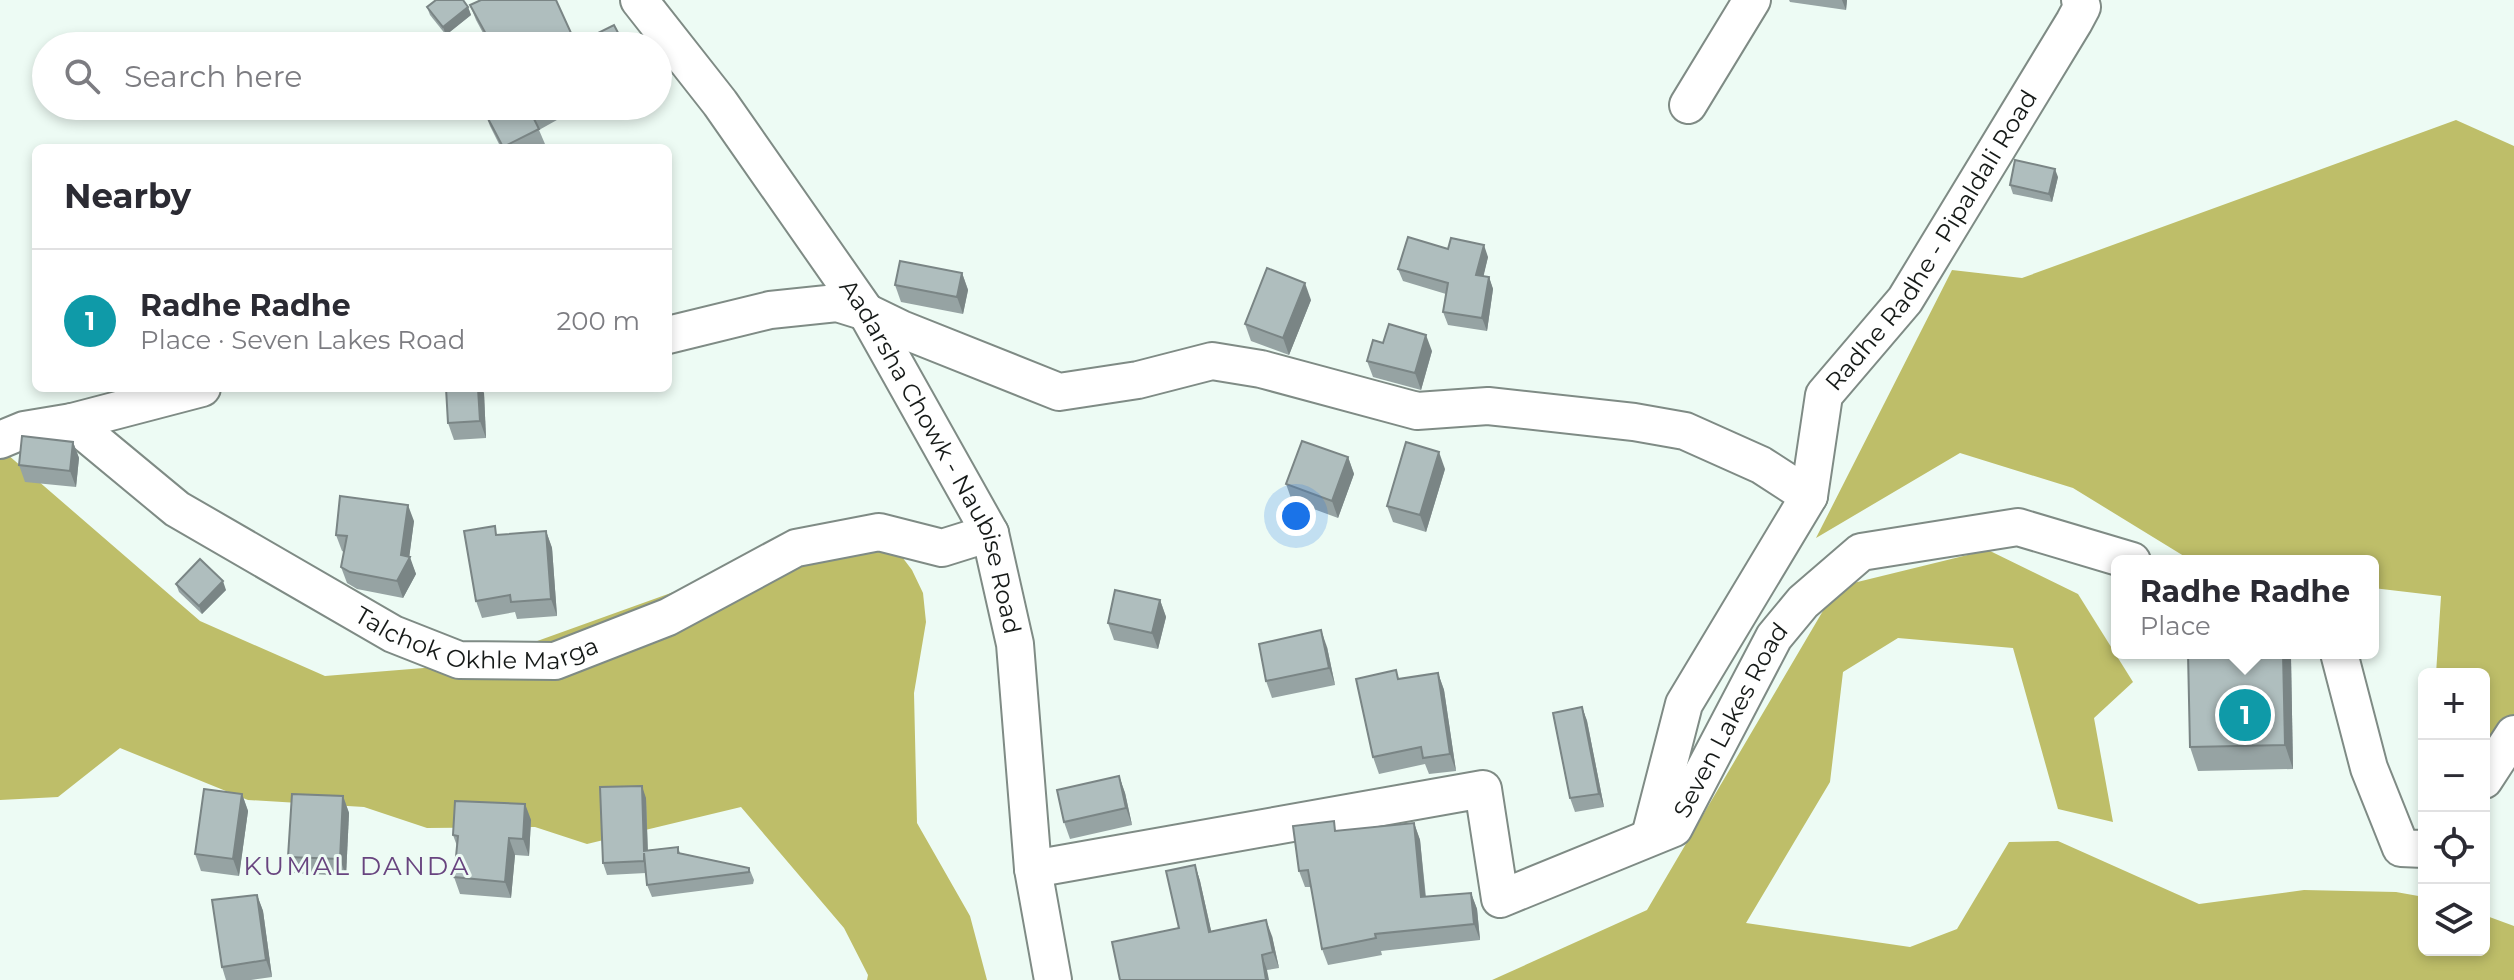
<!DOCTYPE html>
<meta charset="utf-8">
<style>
:root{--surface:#fff;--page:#f2f2f3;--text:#2b2b33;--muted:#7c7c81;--line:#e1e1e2;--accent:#d93025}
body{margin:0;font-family:Montserrat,sans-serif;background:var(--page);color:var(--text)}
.controls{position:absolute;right:24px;bottom:24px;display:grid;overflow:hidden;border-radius:12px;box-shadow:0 4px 12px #0003}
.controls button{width:72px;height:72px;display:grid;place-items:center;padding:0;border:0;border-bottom:2px solid var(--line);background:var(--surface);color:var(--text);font:40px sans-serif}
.you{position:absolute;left:1296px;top:516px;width:28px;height:28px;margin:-20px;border:6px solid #fff;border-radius:50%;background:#1a73e8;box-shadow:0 0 0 12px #1a73e833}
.badge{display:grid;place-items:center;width:52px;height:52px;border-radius:50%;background:var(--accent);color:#fff;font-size:26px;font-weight:700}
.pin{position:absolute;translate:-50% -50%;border:4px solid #fff;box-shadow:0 2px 8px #0006}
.popup{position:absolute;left:2111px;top:555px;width:268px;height:104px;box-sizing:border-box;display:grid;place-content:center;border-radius:12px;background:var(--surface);filter:drop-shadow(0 2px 6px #0005);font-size:26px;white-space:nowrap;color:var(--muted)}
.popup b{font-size:30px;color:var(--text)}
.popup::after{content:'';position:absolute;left:50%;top:100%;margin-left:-16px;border:16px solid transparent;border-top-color:var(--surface)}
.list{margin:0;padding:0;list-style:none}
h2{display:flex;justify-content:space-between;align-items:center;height:104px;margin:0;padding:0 32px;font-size:34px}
h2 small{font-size:26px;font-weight:400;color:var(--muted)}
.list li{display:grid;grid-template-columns:52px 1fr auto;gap:24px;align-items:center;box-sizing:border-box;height:144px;padding:0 32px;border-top:2px solid var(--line)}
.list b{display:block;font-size:30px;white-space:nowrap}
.list p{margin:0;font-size:26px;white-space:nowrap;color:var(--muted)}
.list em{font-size:26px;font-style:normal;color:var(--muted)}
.icon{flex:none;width:44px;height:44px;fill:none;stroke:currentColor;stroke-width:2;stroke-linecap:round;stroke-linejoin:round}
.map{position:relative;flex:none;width:2514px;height:980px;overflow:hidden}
.search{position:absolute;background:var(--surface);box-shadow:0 4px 12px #0003;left:32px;top:32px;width:640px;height:88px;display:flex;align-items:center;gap:20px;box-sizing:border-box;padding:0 28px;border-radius:44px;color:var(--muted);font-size:30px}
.panel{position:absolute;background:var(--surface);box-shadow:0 4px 12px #0003;left:32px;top:144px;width:640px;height:248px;border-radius:12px}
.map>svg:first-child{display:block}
.forest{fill:#bebe69}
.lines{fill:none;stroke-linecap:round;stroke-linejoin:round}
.street-casing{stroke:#7f8b85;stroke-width:40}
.street{stroke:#fff;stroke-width:36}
.wall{fill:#96a3a3}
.shaded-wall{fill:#7a8585}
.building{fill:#afbebe;stroke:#7a8585;stroke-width:2}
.labels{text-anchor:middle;stroke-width:6;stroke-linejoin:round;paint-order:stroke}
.street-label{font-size:24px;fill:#161a18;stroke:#edfbf4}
.neighbourhood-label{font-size:26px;letter-spacing:2px;fill:#68447f;stroke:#edfbf4}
</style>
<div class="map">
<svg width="2514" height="980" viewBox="0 0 2514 980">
<rect width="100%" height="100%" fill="#edfbf4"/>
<g class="forest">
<path d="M2456 120 2514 146V749L2484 766V674H2436L2441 596 2373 588V561H2192L2073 488 1960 453 1816 538 1952 270 2022 278Z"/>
<path d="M0 448 200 621 325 676 473 664 796 548 896 549 912 570 923 593 926 622 914 693 917 823 970 916 987 980H867L868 975 844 928 741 807 587 844 535 827 427 828 364 807 248 800 120 748 58 797 0 800Z"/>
<path d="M1988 550 2078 594 2133 682 2094 718 2113 822 2058 809 2013 648 1898 638 1843 672 1830 782 1746 923 1910 947 1957 929 2009 842 2058 841 2199 904 2304 890 2396 892 2424 897V950H2484V915L2514 926V980H1492L1647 910 1837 587Z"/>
</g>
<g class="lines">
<defs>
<g id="street">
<path id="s1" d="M639 0 720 103 866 312 990 533 1015 644 1033 869 1053 980"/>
<path d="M1688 105 1752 0"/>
<path d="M668 335 770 310 837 303 866 312 901 329 1059 392 1138 380 1212 361 1261 369 1417 411 1488 406 1634 422 1685 431 1761 465 1809 496"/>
<path d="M72 422 202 388"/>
<path id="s2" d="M0 440 24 430 72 422 177 509 393 634 459 660 555 661 668 617 796 548 879 532 942 548 990 533"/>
<path d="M2339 653 2369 768 2401 848 2424 849"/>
<path d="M2484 780 2514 734"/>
<path id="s3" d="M1650 836 1684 704 1809 496 1824 395 1905 300 2074 22 2082 7 2080 0"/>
<path id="s4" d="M1033 869 1483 789 1500 899 1674 828 1774 637 1803 602 1861 552 2018 527 2132 561"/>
</g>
</defs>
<use href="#street" class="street-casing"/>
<use href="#street" class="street"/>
</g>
<g class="wall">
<path d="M1789 0H1847L1846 10 1790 2Z"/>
<path d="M470 5 576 44 625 46H490L476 20Z"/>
<path d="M427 7H468L471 15 446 35 430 15Z"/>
<path d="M493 106H582L539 130 545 144 538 148H501L490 126 484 111Z"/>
<path d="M2058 177 2052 202 2013 194 2010 185Z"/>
<path d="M1448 249 1488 257 1483 276 1489 277 1493 289 1487 331 1448 325 1443 312 1446 294 1403 281 1398 269Z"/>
<path d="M962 273 968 290 963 314 901 302 895 285Z"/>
<path d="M1311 300 1289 355 1251 341 1245 324Z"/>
<path d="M1432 351 1421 390 1373 377 1367 361Z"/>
<path d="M484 393 486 438 454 440 448 423Z"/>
<path d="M73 442 79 458 76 487 25 482 19 465Z"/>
<path d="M1348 457 1354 474 1338 518 1292 501 1286 484Z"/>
<path d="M1445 469 1426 532 1393 522 1387 506Z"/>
<path d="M414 521 409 557 416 574 403 598 357 589 347 583 341 567 344 552 342 551 336 535Z"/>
<path d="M546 531 552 548 557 616 517 619 515 612 482 618 476 601 498 535Z"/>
<path d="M176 584 226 590 202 614 179 592Z"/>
<path d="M1160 600 1166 617 1158 649 1114 640 1108 623Z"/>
<path d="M1327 647 1335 685 1272 698 1266 681Z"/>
<path d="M2188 653H2289L2291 658 2293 769 2198 771 2190 747Z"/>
<path d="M1438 673 1444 690 1456 771 1429 774 1425 764 1379 774 1373 757 1399 679Z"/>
<path d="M1582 707 1587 721 1604 807 1575 812 1570 798Z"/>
<path d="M1119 776 1125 793 1132 825 1070 839 1064 822Z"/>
<path d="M242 794 248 811 239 876 201 871 195 854Z"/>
<path d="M343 796 349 813 346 876 294 873 288 857Z"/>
<path d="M646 798 648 850 678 847 680 853 749 868 754 880 753 884 652 897 647 885 646 873 607 875 603 863Z"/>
<path d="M525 804 531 820 529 856 515 855 511 898 460 894 454 877 457 846 453 835Z"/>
<path d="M1414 823 1420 840 1426 897 1471 893 1477 909 1480 940 1381 951 1382 955 1328 965 1322 949 1311 887H1305L1299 871 1337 831Z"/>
<path d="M1195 865 1200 881 1211 931 1272 936 1279 968 1267 970 1179 928Z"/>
<path d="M257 895 263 911 272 977 251 980H226L222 967Z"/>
</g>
<g class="shaded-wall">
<path d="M1842 0H1847L1846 10Z"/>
<path d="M468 7 471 15 446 35 443 27Z"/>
<path d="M2055 169 2058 177 2052 202 2049 194Z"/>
<path d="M1484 245 1488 257 1481 287 1476 275Z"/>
<path d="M962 273 968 290 963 314 957 297Z"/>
<path d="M1489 277 1493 289 1487 331 1482 318Z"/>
<path d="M1305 283 1311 300 1289 355 1283 338Z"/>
<path d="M1426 335 1432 351 1421 390 1415 373Z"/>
<path d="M478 388H482L484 393 486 438 480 421Z"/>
<path d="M73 442 79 458 76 487 70 471Z"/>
<path d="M1439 452 1445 469 1426 532 1420 515Z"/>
<path d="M1348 457 1354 474 1338 518 1332 501Z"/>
<path d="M408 505 414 521 409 559 410 557 416 574 403 598 397 581Z"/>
<path d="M546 531 552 548 557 616 551 599Z"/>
<path d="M223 581 226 590 202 614 199 606Z"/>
<path d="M1160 600 1166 617 1158 649 1152 633Z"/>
<path d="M1321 630 1327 647 1335 685 1329 668Z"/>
<path d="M2283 653H2289L2291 658 2293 769 2285 745Z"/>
<path d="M1438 673 1444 690 1456 771 1450 754Z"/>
<path d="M1582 707 1587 721 1604 807 1599 794Z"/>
<path d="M1119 776 1125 793 1132 825 1126 808Z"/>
<path d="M642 786 646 798 648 863 644 851Z"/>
<path d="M242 794 248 811 239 876 233 859Z"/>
<path d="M343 796 349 813 346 876 340 859Z"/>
<path d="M525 804 531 820 529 856 523 839Z"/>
<path d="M1414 823 1420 840 1427 914 1421 897Z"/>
<path d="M509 838 515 855 511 898 505 882Z"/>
<path d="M1195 865 1200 881 1215 948 1209 932Z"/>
<path d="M1471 893 1477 909 1480 940 1474 924Z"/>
<path d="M257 895 263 911 272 977 266 960Z"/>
<path d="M1266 920 1272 936 1279 968 1273 952Z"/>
<path d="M1262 955 1267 970 1269 980H1266Z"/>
</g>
<g class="building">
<path d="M436 0H463L468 7 443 27 427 7Z"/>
<path d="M481 0H556L576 44 614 25 625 46H502L499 41 492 45 470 5Z"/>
<path d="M493 106H549L532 115 539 129 503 147 484 111Z"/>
<path d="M2015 160 2055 169 2049 194 2010 185Z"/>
<path d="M1408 237 1448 249 1451 238 1484 245 1476 275 1489 277 1482 318 1443 312 1448 283 1398 269Z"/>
<path d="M900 261 962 273 957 297 895 285Z"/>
<path d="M1267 268 1305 283 1283 338 1245 324Z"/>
<path d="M1389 324 1426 335 1415 373 1367 361 1373 340 1383 343Z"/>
<path d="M446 388H478L480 421 448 423Z"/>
<path d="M22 436 73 442 70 471 19 465Z"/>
<path d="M1302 441 1348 457 1332 501 1286 484Z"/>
<path d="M1406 442 1439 452 1420 515 1387 506Z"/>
<path d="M340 496 408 505 401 555 410 557 397 581 350 572 341 567 347 536 336 535Z"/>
<path d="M495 526 496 535 546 531 551 599 511 602 510 595 476 601 464 531Z"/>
<path d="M200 559 223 581 199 606 176 584Z"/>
<path d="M1115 590 1160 600 1152 633 1108 623Z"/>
<path d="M1321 630 1329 668 1266 681 1259 644Z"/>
<path d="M2188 653H2283L2285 745 2190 747Z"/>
<path d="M1396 670 1398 679 1438 673 1450 754 1423 758 1421 747 1373 757 1356 679Z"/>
<path d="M1582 707 1599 794 1570 798 1553 713Z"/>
<path d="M1119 776 1126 808 1064 822 1057 790Z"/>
<path d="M642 786 644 851 678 847V853L749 868V872L647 885 644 853V861L603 863 600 787Z"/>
<path d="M204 789 242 794 233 859 195 854Z"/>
<path d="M292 794 343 796 340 859 288 857Z"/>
<path d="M455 801 525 804 523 839 509 838 505 882 454 877 458 836 453 835Z"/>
<path d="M1334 821 1335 831 1414 823 1421 897 1471 893 1474 924 1375 934 1376 938 1322 949 1308 870 1299 871 1293 826Z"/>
<path d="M1195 865 1209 932 1266 920 1273 952 1262 955 1266 980H1120L1112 942 1179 928 1166 871Z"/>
<path d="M257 895 266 960 222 967 212 900Z"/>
</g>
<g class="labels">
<g class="street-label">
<text dy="8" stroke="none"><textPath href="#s3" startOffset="670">Radhe Radhe - Pipaldali Road</textPath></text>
<text dy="8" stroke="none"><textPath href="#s1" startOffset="546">Aadarsha Chowk - Naubise Road</textPath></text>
<text dy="8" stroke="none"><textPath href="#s2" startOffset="546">Talchok Okhle Marga</textPath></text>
<text dy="8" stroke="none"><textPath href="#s4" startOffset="878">Seven Lakes Road</textPath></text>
</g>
<g class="neighbourhood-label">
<text x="357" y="875">KUMAL DANDA</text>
</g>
</g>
</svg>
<div class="controls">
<button>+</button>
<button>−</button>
<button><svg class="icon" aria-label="locate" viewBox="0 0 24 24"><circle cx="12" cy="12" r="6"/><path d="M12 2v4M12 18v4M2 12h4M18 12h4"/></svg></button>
<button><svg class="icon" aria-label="layers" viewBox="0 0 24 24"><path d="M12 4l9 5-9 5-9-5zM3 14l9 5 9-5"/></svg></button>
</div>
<div class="you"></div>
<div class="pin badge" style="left:2245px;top:715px;background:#0f9aa8">1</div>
<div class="popup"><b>Radhe Radhe</b>Place</div>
<div class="search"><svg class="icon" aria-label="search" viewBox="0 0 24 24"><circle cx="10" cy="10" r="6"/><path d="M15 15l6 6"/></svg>Search here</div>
<section class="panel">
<h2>Nearby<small></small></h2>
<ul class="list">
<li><span class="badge" style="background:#0f9aa8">1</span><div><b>Radhe Radhe</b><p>Place · Seven Lakes Road</p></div><em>200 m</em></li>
</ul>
</section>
</div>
